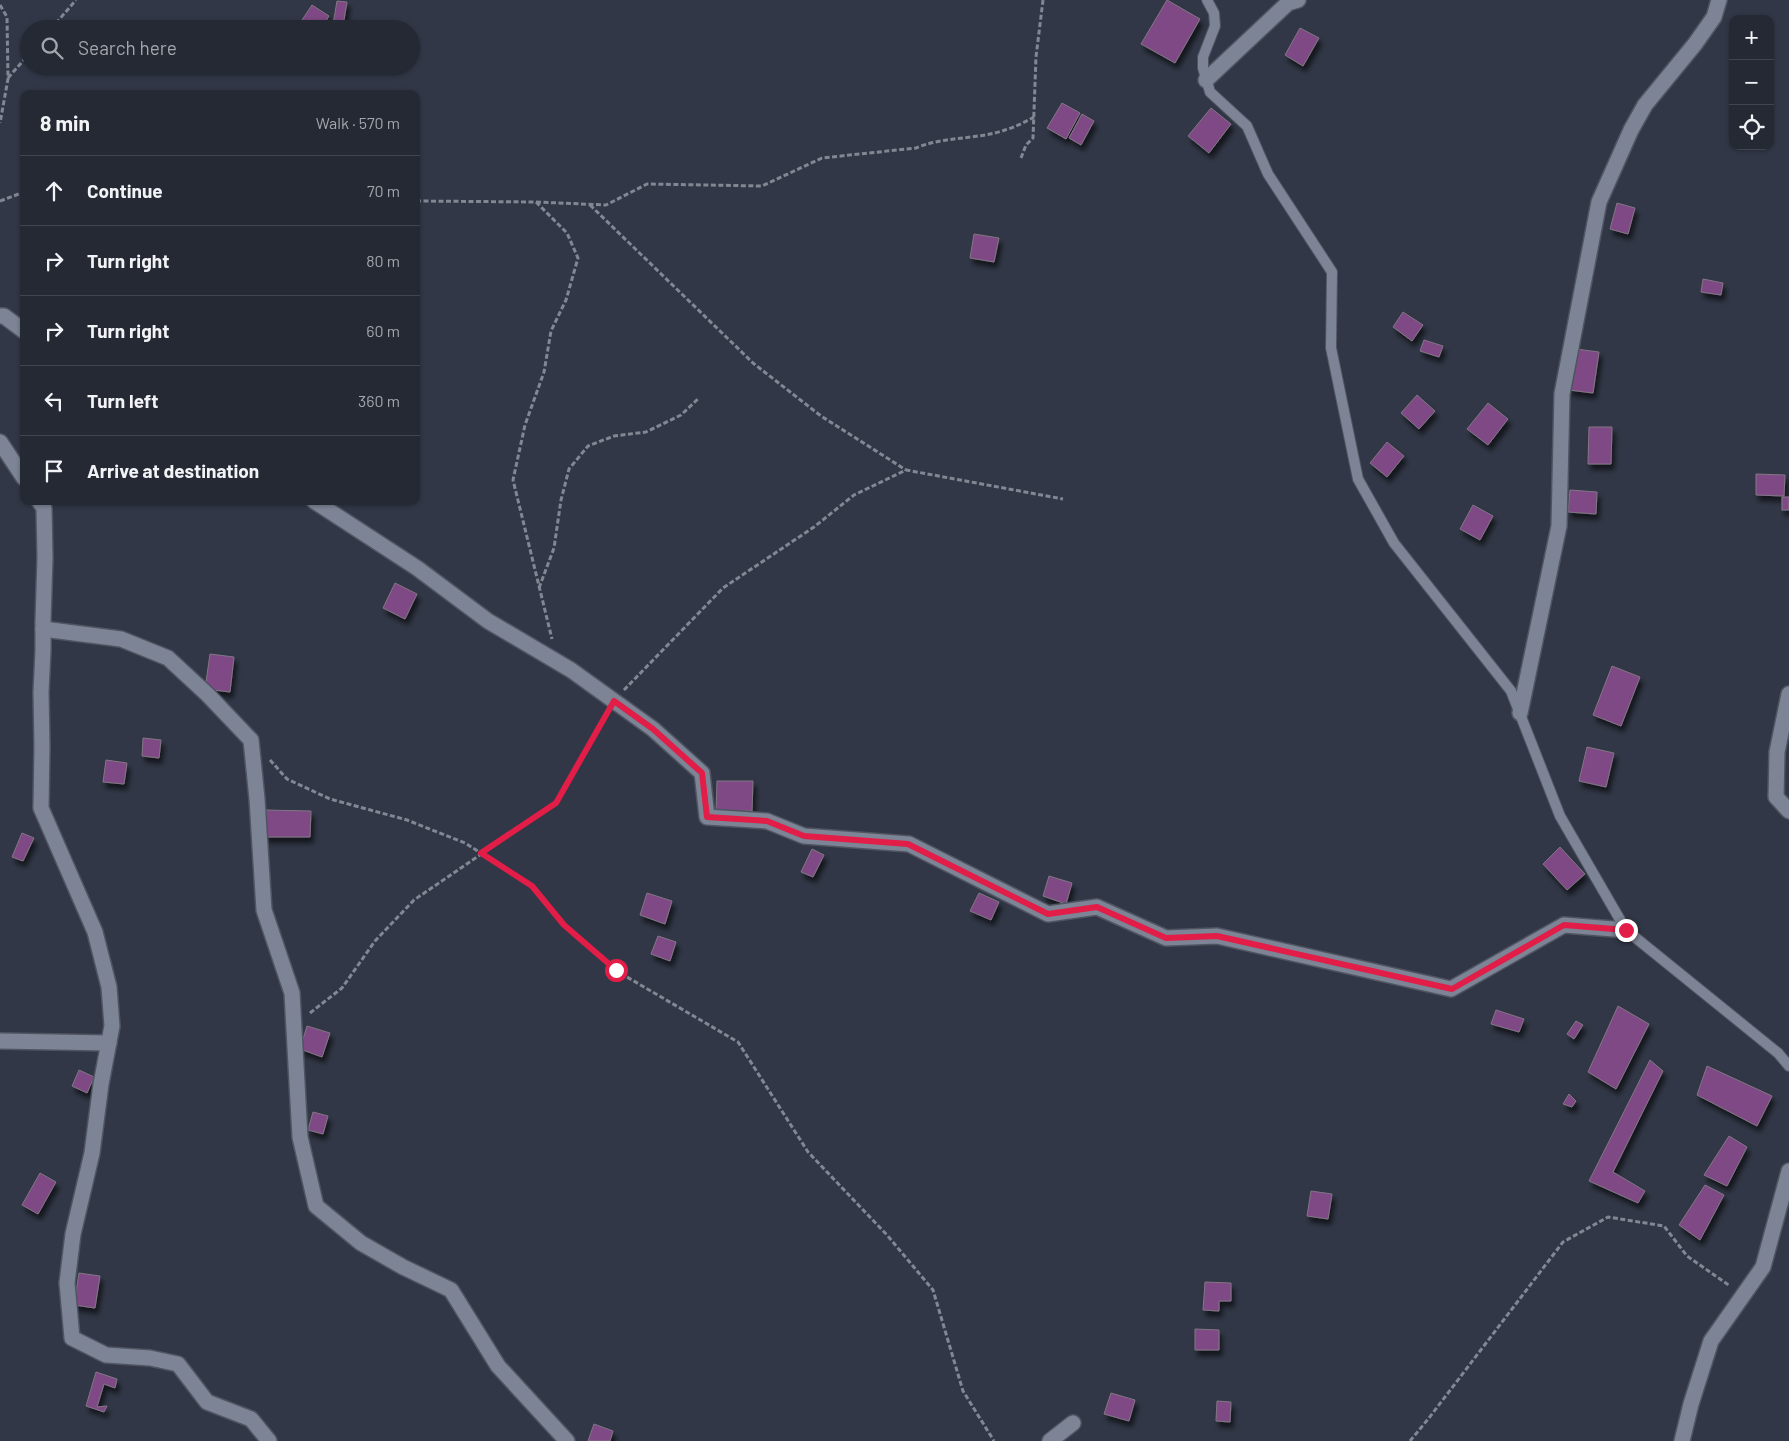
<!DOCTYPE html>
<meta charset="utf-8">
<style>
:root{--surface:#252934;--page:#2d313c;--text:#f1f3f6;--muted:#a3a6ac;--line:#42454f}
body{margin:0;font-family:Barlow,sans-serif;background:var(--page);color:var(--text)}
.controls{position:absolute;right:15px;top:15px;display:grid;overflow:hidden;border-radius:10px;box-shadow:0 1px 4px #0004}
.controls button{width:45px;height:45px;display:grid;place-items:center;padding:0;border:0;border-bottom:1px solid var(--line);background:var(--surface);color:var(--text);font:25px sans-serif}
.stop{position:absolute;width:15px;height:15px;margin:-11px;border:4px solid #e11d48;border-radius:50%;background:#fff}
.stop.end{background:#e11d48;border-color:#fff;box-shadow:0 1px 5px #0008}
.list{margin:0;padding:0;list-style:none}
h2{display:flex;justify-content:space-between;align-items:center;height:65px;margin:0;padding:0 20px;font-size:21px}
h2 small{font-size:16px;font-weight:400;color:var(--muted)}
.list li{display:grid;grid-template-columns:32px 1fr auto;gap:15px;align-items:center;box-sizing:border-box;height:70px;padding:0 20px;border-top:1px solid var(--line)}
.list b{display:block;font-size:19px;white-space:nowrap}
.list em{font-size:16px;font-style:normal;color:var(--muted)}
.icon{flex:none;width:28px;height:28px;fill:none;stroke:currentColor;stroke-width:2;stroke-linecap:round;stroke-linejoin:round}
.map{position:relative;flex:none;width:1789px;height:1441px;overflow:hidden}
.search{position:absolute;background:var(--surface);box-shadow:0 1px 4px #0004;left:20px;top:20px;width:400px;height:55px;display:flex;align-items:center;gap:12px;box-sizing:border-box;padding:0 18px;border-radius:28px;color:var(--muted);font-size:19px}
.panel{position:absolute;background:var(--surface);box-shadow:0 1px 4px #0004;left:20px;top:90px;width:400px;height:415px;border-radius:10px}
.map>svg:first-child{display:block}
.building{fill:#7e4a84;stroke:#837685;filter:url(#shadow)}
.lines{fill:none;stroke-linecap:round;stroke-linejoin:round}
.service-casing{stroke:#4f5461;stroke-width:12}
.minor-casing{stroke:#4f5461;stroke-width:18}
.path{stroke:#828794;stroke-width:3;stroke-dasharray:5 2.5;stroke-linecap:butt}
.service{stroke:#7c8495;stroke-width:10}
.minor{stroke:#7c8495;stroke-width:15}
.route{stroke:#e11d48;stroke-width:6}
</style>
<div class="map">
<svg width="1789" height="1441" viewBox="0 0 1789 1441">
<defs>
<filter id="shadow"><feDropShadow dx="3" dy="5.5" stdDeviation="2.5" flood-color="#0009"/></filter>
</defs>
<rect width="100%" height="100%" fill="#313746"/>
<g class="building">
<path d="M1167 0 1200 19 1175 63 1141 44Z"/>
<path d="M337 1 347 2 343 26 333 24Z"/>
<path d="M312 5 329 16 321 29H296Z"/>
<path d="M1300 28 1319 38 1303 66 1285 55Z"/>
<path d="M1062 103 1080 113 1066 139 1047 128Z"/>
<path d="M1211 108 1231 124 1209 153 1188 136Z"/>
<path d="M1082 114 1094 121 1081 145 1069 138Z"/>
<path d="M1617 203 1635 208 1628 234 1610 229Z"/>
<path d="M974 234 999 238 994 262 970 258Z"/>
<path d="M1703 279 1723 283 1721 295 1701 292Z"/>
<path d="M1403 312 1423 325 1412 341 1393 327Z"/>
<path d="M1424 340 1443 346 1439 357 1420 351Z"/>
<path d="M1576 349 1599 352 1593 393 1569 390Z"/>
<path d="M1417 395 1435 411 1419 429 1401 413Z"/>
<path d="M1488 403 1508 419 1488 445 1467 429Z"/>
<path d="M1589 427H1612L1611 464H1588Z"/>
<path d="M1387 442 1404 456 1387 477 1370 463Z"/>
<path d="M1756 474 1785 475 1784 496 1756 495Z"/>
<path d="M1570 490 1597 492 1596 514 1568 512Z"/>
<rect x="1782" y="497" width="7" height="13"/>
<path d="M1473 505 1493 516 1480 540 1460 529Z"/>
<path d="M395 583 417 594 405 619 383 608Z"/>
<path d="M210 654 234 657 230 692 205 689Z"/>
<path d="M1612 666 1640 677 1621 726 1593 715Z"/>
<path d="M143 738 161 740 159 758 142 756Z"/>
<path d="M1587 747 1614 753 1606 787 1579 781Z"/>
<path d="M106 760 127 763 124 784 103 782Z"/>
<path d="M717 781H753L752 811H716Z"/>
<path d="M265 810 311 811 310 837H265Z"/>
<path d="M22 833 34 838 23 861 12 857Z"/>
<path d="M1560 847 1585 874 1567 890 1543 864Z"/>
<path d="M812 849 824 855 813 877 801 872Z"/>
<path d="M1049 876 1072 883 1066 904 1043 896Z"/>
<path d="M647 893 672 901 665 924 640 915Z"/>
<path d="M979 893 999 902 991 920 970 911Z"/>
<path d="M658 936 676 942 670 961 651 954Z"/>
<path d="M1618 1006 1649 1024 1616 1089 1588 1072Z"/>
<path d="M1496 1010 1524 1019 1519 1032 1491 1024Z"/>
<path d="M1576 1021 1583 1025 1574 1039 1567 1034Z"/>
<path d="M307 1026 330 1033 322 1057 300 1049Z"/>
<path d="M1650 1060 1663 1071 1613 1172 1645 1191 1638 1203 1589 1181Z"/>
<path d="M1707 1066 1772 1096 1757 1126 1697 1095Z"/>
<path d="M79 1070 94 1077 87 1093 72 1086Z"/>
<path d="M1569 1094 1576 1101 1572 1107 1563 1104Z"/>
<path d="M313 1112 328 1116 323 1134 308 1130Z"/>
<path d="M1729 1136 1747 1147 1727 1186 1704 1175Z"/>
<path d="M40 1173 56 1182 38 1214 22 1205Z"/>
<path d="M1705 1185 1724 1195 1700 1240 1679 1225Z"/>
<path d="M1311 1191 1332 1194 1328 1219 1307 1216Z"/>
<path d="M79 1273 100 1276 95 1308 74 1305Z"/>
<path d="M1205 1282 1231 1283V1301H1219V1311L1203 1310Z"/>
<path d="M1195 1329 1219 1330V1350H1195Z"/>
<path d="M96 1372 117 1379 115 1388 104 1384 97 1407 107 1406 104 1412 86 1406Z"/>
<path d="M1111 1393 1135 1400 1129 1421 1104 1414Z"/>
<path d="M1217 1401 1231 1402 1230 1422 1216 1421Z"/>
<path d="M594 1424 613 1431 610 1441H588Z"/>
</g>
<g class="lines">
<defs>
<path id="service" d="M1207 0 1214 13 1215 26 1203 57V68L1210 92 1247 126 1268 174 1332 272 1331 348 1358 479 1394 543 1511 691 1560 816 1626 930 1778 1053 1789 1066"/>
<g id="minor">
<path d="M1206 80 1288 3 1298 0"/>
<path d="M0 316H4L24 331"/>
<path d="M0 442 24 478"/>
<path d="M39 501 44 508 45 558 43 621V650L41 692 42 746 41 808 95 932 109 987 112 1026 101 1084 92 1153 73 1234 67 1283 72 1338 106 1355 150 1358 178 1364 207 1402 251 1419 269 1441"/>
<path d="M314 501 417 568 488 621 571 670 653 729 702 773 707 817 767 821 804 836 909 844 1048 914 1097 907 1166 938 1217 936 1451 989 1564 925 1626 930"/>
<path d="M43 629 121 639 168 658 208 695 251 740 257 799 264 910 292 993 300 1137 316 1206 361 1243 403 1267 451 1290 498 1366 567 1441"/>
<path d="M1789 694 1777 752 1776 797 1789 811"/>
<path d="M1520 713 1559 526 1562 394 1599 202 1631 130 1645 105 1695 44 1714 17 1719 0"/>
<path d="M0 1041 109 1043"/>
<path d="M1050 1441 1073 1423"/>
<path d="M1682 1441 1691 1404 1711 1341 1763 1267 1789 1171"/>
</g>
</defs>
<use href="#service" class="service-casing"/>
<use href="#minor" class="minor-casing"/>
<g class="path">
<path d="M0 5 7 17 8 79 0 123"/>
<path d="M51 29 76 0"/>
<path d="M8 78 29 54"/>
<path d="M1021 158 1026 145 1033 138 1036 57 1043 0"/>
<path d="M0 201 24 192"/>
<path d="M416 201 536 202 606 205 647 184 762 186 822 158 916 148C944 136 976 140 1005 130 1015 127 1025 122 1034 117"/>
<path d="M536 202 567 233 578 258 566 300 551 331 544 372 525 425 513 480 552 639"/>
<path d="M590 205 753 363 821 416 906 470"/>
<path d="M539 588 554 548 561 500 569 469 588 446 614 436 646 432 681 415 699 398"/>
<path d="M624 690 723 588 814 527 854 495 906 470 1063 499"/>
<path d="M270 760 287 779 330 799 407 820 465 843 532 885 564 925 615 970 738 1042 808 1152 887 1235 933 1290 963 1391 994 1441"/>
<path d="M310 1013 342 988 375 941 414 900 556 803 606 715"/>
<path d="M1410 1441 1429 1418 1563 1242 1608 1217 1664 1226 1687 1256 1730 1286"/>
</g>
<use href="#service" class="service"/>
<use href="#minor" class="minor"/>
</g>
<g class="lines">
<path class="route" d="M616 970 564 925 532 886 481 853 556 803 614 701 653 729 702 773 707 817 767 821 804 836 908 844 1048 914 1097 907 1166 938 1217 936 1452 989 1564 925 1626 930"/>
</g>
</svg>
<div class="controls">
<button>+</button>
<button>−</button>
<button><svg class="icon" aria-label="locate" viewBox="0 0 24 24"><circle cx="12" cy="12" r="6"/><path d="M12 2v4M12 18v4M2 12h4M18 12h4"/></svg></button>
</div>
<div class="stop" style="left:616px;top:970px"></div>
<div class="stop end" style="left:1626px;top:930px"></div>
<div class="search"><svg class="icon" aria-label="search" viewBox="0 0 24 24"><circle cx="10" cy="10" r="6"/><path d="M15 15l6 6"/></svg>Search here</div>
<section class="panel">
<h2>8 min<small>Walk · 570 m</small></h2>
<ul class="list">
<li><svg class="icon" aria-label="ahead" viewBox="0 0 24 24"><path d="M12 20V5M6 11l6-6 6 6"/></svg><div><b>Continue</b></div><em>70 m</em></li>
<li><svg class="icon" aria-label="right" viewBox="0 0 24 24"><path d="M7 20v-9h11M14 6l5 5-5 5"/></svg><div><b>Turn right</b></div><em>80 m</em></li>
<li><svg class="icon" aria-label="right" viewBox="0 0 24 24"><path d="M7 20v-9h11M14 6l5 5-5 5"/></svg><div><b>Turn right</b></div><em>60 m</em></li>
<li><svg class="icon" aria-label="left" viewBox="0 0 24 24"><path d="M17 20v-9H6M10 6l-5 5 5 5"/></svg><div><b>Turn left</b></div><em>360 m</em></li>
<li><svg class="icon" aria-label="arrive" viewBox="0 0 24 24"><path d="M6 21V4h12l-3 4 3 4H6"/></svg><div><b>Arrive at destination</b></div></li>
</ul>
</section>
</div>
